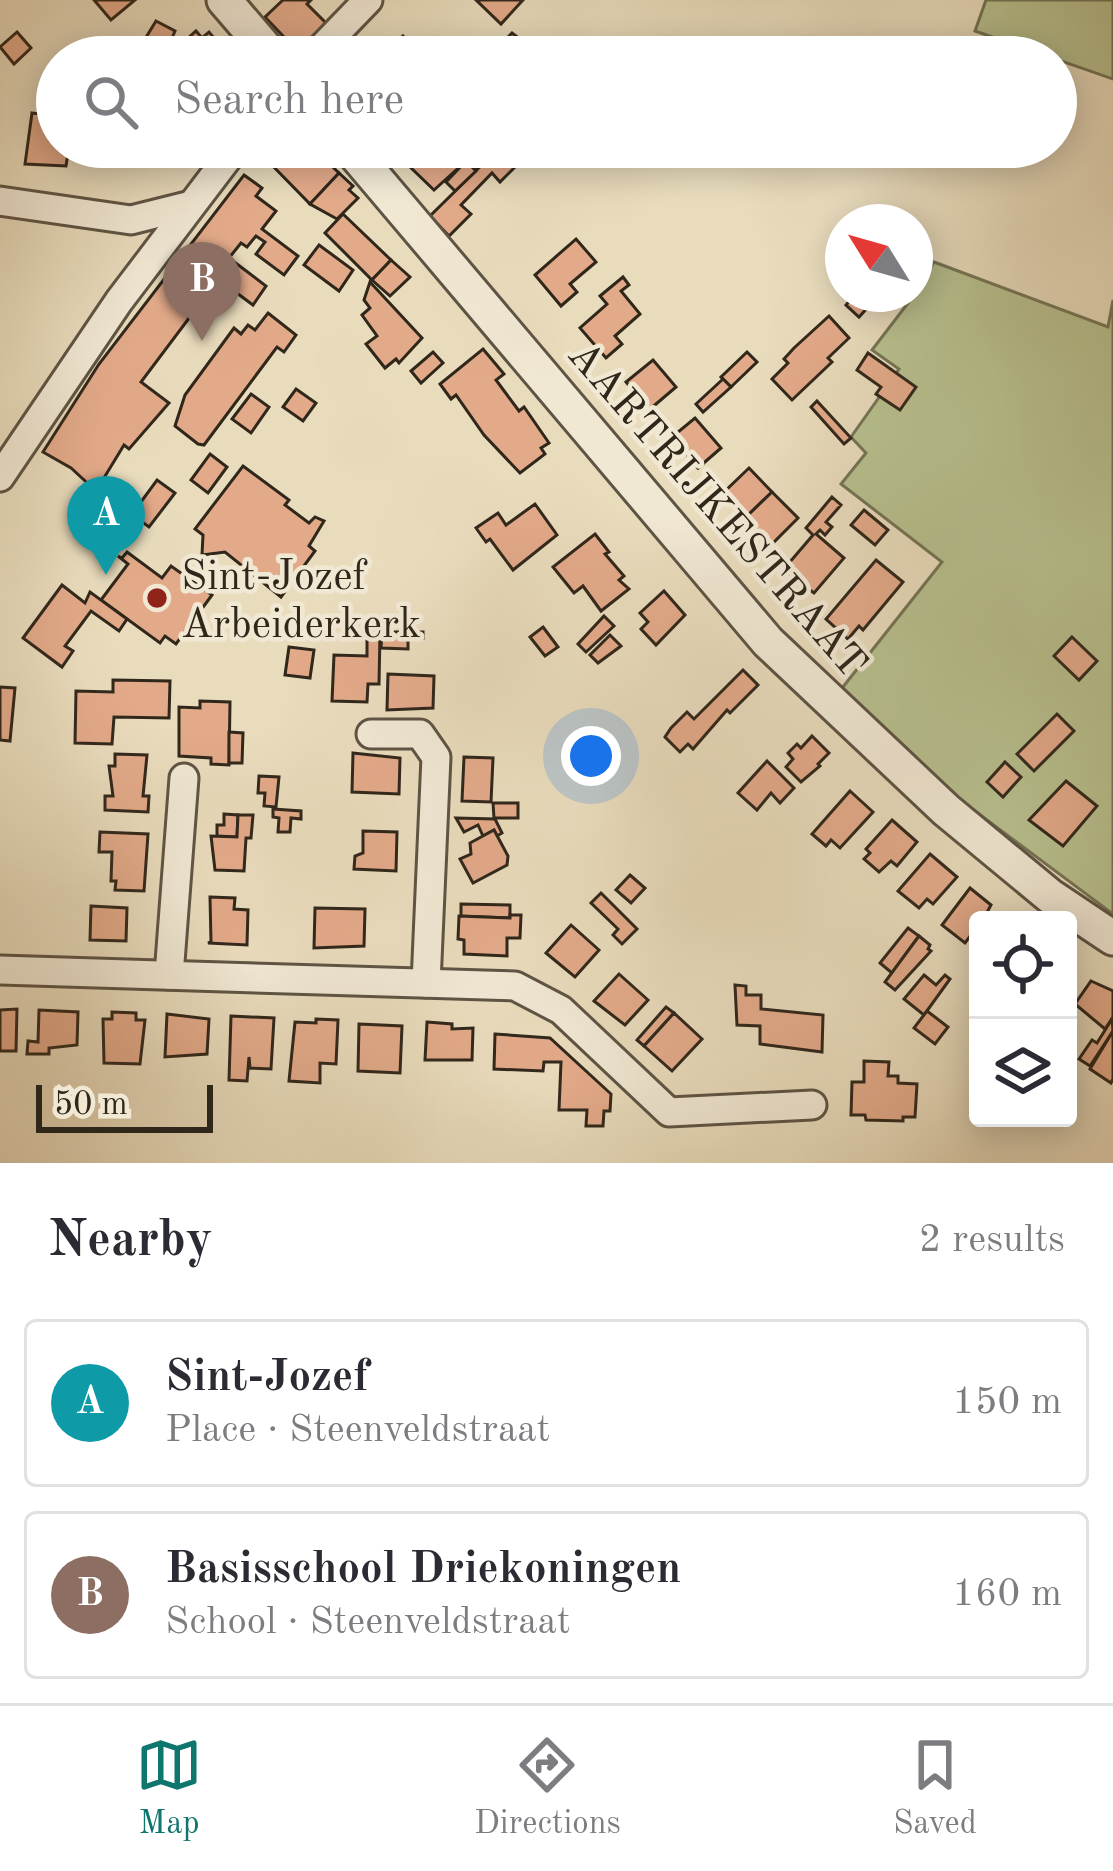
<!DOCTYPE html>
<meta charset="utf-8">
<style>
:root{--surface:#fff;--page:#f2f2f3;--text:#2b2b33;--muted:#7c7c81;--line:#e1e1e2;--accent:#0f766e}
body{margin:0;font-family:"Old Standard TT",serif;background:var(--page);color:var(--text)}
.controls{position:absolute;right:36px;bottom:36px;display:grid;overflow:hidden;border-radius:12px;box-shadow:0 6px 30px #0003}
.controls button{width:108px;height:108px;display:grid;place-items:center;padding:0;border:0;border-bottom:3px solid var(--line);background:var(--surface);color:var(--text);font:60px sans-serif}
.compass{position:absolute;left:825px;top:204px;width:108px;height:108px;border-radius:50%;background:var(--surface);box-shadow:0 6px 30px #0003;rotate:307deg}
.scale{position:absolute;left:36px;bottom:30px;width:177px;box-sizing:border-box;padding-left:12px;border:6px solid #30271b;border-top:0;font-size:33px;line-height:42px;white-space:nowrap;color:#30271b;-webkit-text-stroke:9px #f1e8d4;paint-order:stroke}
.you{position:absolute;left:591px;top:756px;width:42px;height:42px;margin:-30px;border:9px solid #fff;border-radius:50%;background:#1a73e8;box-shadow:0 0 0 18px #1a73e833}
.badge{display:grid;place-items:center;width:78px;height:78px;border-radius:50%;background:var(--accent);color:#fff;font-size:39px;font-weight:700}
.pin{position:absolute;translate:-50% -99px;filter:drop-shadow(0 3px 6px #0008)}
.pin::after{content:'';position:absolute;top:63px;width:42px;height:36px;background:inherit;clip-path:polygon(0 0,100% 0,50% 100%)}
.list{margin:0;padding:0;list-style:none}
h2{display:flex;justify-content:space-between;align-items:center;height:156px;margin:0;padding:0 48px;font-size:51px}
h2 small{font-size:39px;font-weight:400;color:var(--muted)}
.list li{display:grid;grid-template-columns:78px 1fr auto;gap:36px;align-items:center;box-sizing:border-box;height:168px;margin:0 24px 24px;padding:0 24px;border:3px solid var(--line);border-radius:12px}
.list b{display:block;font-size:45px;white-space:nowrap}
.list p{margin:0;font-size:39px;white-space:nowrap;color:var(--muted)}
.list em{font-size:39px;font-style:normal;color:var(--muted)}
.icon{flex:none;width:66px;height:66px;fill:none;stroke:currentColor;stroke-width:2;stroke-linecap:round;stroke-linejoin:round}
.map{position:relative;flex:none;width:1113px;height:1163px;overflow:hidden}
.search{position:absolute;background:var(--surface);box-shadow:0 6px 30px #0003;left:36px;right:36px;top:36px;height:132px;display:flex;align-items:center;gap:30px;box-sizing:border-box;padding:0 42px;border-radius:66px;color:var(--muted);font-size:45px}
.sheet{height:540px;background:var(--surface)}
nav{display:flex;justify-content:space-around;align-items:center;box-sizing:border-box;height:168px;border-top:3px solid var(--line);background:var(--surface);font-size:33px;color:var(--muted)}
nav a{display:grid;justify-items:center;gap:6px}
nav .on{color:var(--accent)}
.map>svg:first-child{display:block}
.green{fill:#b8c08f;stroke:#747455;stroke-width:3}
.building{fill:#e3aa8a;stroke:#30271b;stroke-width:3}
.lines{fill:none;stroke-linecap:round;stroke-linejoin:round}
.minor-casing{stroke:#5e5444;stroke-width:33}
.tertiary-casing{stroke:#5e5444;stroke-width:39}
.minor{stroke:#f1e8d4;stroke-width:27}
.tertiary{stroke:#f1e8d4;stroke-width:33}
.poi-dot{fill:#8f2418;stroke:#f1e8d4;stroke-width:4.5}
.labels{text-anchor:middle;stroke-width:9;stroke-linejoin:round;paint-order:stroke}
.street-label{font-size:42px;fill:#30271b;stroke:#f1e8d4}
.poi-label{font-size:42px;fill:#30271b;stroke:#f1e8d4;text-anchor:start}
</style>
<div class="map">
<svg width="1113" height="1163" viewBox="0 0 1113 1163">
<rect width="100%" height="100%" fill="#e9dcbd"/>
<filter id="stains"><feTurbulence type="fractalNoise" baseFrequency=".00167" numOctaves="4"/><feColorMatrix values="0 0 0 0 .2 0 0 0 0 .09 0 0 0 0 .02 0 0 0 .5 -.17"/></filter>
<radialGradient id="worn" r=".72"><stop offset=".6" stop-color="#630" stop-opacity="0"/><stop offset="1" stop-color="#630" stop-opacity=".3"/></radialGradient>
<g class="green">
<path d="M986 0H1113V79L975 31Z"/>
<path d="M934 262 1108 327 1113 300V914L900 755 839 692 942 562 841 484 866 453 851 437 899 369 872 350 915 294Z"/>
</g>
<g class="building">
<path d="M94 0H135L111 20Z"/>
<path d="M283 0H311L307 4 331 28 302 56 265 17Z"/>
<path d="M476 0H523L501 24Z"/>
<path d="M156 21 175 31 164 57H134Z"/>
<path d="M196 31 202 38 209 32 226 52 220 57H200L186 40Z"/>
<path d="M17 32 31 48 14 64 0 47Z"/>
<path d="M512 33 526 44 540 57H504L510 50 502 43Z"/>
<path d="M403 36 419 53 414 57H381Z"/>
<path d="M32 113 57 116V147H69L66 166 25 164Z"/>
<path d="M268 147H312L339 173 310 204 265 158 263 152Z"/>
<path d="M425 147H452L466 161 434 190 408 165Z"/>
<path d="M467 147 489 148 498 147 476 168 461 153Z"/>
<path d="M500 147H511L503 155 515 167 500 182 492 173 461 205 471 214 449 236 430 216Z"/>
<path d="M466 161 476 171 455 191 446 182Z"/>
<path d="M339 173 353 186 349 190 358 198 337 219 310 204Z"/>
<path d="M244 175 262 188 256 196 276 211 262 229 298 256 284 275 256 254 265 242 256 236 247 247 241 243 229 258 266 286 253 305 214 276 200 294 205 297 141 382 169 403 129 449 124 445 96 491 71 468 43 452 99 364Z"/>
<path d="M343 214 391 260 372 280 325 233Z"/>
<path d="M576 239 596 262 570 284 577 292 561 306 535 275Z"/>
<path d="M319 245 353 270 339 291 304 265Z"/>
<path d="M391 260 410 277 390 296 372 280Z"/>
<path d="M623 277 629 285 621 291 640 314 615 336 622 344 606 358 580 328 607 304 600 296Z"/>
<path d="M370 282 422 338 399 363 396 359 385 368 366 344 377 336 362 315 370 308 364 300Z"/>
<path d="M855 294H880L859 317 846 305Z"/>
<path d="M268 313 296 335 284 352 277 347 204 445 198 444 175 426 185 395 234 328 241 334 248 325 255 330Z"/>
<path d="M829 316 849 338 828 358 832 362 792 400 772 379 788 363 784 359 794 348Z"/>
<path d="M483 349 504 374 496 380 519 411 524 407 549 443 541 448 545 454 520 473 484 435 456 395 451 399 440 384Z"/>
<path d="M433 352 443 363 421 383 411 371Z"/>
<path d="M747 352 757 362 731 387 721 377Z"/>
<path d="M868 353 916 387 900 410 876 394 881 387 857 370Z"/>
<path d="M653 360 676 387 649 410 626 382Z"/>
<path d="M723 379 731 387 703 412 696 404Z"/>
<path d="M296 389 316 403 303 421 283 407Z"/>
<path d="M251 394 269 407 251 433 232 419Z"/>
<path d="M817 401 851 438 844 444 811 407Z"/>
<path d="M695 418 721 448 698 468 672 437Z"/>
<path d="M210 454 227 467 208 493 191 480Z"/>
<path d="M243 466 289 500 285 505 309 523 315 517 324 521 309 546 315 551 281 597 225 552 202 555 203 535 195 529Z"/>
<path d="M749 468 772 492 745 518 722 494Z"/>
<path d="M157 480 175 493 149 527 115 502 124 490 141 502Z"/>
<path d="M772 492 798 518 771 545 745 518Z"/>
<path d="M832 497 841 505 826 522 832 527 825 535 820 530 816 534 844 558 814 593 783 570 813 535 806 528Z"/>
<path d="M535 504 557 535 513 570 490 539 486 542 476 528 498 513 506 525Z"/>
<path d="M864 510 888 530 875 545 851 525Z"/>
<path d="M595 534 609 552 605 554 624 576 619 580 629 589 601 611 583 586 574 593 553 567Z"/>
<path d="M127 552 162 578 171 566 212 595 176 644 165 636 160 643 101 600 128 564 118 556 122 558Z"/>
<path d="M876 560 903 582 863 630 859 626 848 639 826 619Z"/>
<path d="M62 585 85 603 90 592 127 619 119 631 91 611 65 646 73 651 62 667 23 638Z"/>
<path d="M664 591 685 615 656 645 641 629 648 622 640 613Z"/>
<path d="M604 616 614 626 586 652 578 644Z"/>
<path d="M543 627 558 647 545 656 530 637Z"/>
<path d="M367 632 380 633 379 684H368L367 702 332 701 334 655 367 656Z"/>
<path d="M382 632H423V638H408V649L381 648Z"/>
<path d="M610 635 621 646 598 663 590 655Z"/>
<path d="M1072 637 1097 661 1079 680 1054 656Z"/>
<path d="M289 647 314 650 310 678 285 675Z"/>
<path d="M743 670 758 685 730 713 727 710 693 749 688 744 680 752 665 737 671 728 687 712 694 719Z"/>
<path d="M388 674 434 676 433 708 387 710Z"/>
<path d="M113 680 170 681 169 718 114 717 112 744 75 743 76 691 113 692Z"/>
<path d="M0 687 15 688 10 741 0 740Z"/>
<path d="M200 701 230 702 229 765 211 764V758L179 756V707L200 708Z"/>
<path d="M1057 714 1074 731 1034 771 1017 754Z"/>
<path d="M229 732 243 733 242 763H229Z"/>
<path d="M812 736 829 753 818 764 820 766 801 782 786 767 793 759 788 753 797 744 801 748Z"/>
<path d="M353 753 400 758 399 794 352 792Z"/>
<path d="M115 754 147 755 143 796H149L148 812 105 810V796H113L109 766H115Z"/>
<path d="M464 757 493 758 491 802 462 801Z"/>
<path d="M767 761 794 788 780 803 771 793 757 810 738 793Z"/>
<path d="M1005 762 1021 777 1003 797 987 782Z"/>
<path d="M259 776 279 777 276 807 264 806 265 793H258Z"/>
<path d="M1066 781 1097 806 1063 846 1029 820Z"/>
<path d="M850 791 873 812 840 848 831 840 826 846 812 834Z"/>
<path d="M493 803H518V818H494Z"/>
<path d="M273 809 301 811V819L291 818 290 832H278L279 818 273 817Z"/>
<path d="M224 814 238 815 237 837 217 836V825H224Z"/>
<path d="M238 815H253L251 838H246L244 871 215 870 211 836 237 837Z"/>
<path d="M456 818 495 819 502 833 497 836 494 830 483 836 478 825 464 832Z"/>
<path d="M892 820 917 842 897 866 891 861 879 872 864 859 870 853 866 849Z"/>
<path d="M494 830 508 856 507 865 473 883 460 859 471 854 470 843Z"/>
<path d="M363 831 397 832 396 871 354 869 355 856 363 853Z"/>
<path d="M100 832 148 834 144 891 115 890 116 881H111L112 852H99Z"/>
<path d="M930 854 957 877 933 904 927 899 919 908 898 891Z"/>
<path d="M630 875 645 888 631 903 616 890Z"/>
<path d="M970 888 991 905 983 920H978L974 931 978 940 971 935 965 943 942 925Z"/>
<path d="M601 893 637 929 622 944 613 935 618 929 591 903Z"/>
<path d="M210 897 235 898 234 909 248 910 247 945 208 943 211 942Z"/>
<path d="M461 904 510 905V918L461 916Z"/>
<path d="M91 906 127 908 126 941 90 940Z"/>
<path d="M315 908 365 909 364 946 314 948Z"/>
<path d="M510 915H521L520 938H507V956L464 954V940L458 939 459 916 510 918Z"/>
<path d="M571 925 599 950 575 977 546 953Z"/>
<path d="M908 928 919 936 892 973 880 963Z"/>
<path d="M919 936 930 945 928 949 931 951 895 990 885 982Z"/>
<path d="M619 974 648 1000 625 1025 594 1001Z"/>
<path d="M924 975 936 985 945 975 950 979 924 1015 904 999Z"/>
<path d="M1091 981 1113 991V1017L1105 1029 1075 1004Z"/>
<path d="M735 985 746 986V995H761V1009L823 1015 822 1052 760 1044V1026L737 1025Z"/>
<path d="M666 1007 674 1013 644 1046 637 1040Z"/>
<path d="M17 1009 16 1051H0V1010Z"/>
<path d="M39 1010 78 1012 77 1045 49 1048V1054H27L28 1041 38 1042Z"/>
<path d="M927 1011 948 1027 935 1044 914 1028Z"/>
<path d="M112 1012 136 1013V1020H145L140 1064 104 1063 103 1019H112Z"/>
<path d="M674 1013 702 1039 672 1071 644 1046Z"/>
<path d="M167 1014 209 1019 207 1054 165 1057Z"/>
<path d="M231 1016 274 1018 271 1069 250 1068 249 1057 247 1081 229 1080Z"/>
<path d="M316 1019 338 1020 336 1064 320 1063V1083L289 1081 295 1022 316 1023Z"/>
<path d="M1112 1019 1113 1031 1090 1066 1079 1059 1092 1040 1097 1043Z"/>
<path d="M427 1022 452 1024V1029L473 1028 472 1060H425Z"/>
<path d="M359 1024 402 1026 400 1073 358 1071Z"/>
<path d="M1113 1031V1079L1111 1083 1090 1069Z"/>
<path d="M495 1034 550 1038 611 1094 610 1111H604L603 1126H586L587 1110H559L561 1062H544L543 1071 494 1069Z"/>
<path d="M864 1061 889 1062 888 1076H898V1083L917 1084 915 1117H903V1121L866 1120 865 1115H851L852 1082H864Z"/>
</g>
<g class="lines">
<defs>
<g id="minor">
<path d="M313 57 368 0"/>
<path d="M0 201 131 220 187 206"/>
<path d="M0 477 119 301 236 147"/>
<path d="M371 734H420L436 757 426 983"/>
<path d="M0 970 515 986 561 1010 669 1112 812 1105"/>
<path d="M169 975 184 778"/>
</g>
<g id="tertiary">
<path d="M224 0 273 57"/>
<path d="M349 147 768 642 946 810 1050 896 1113 938"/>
</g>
</defs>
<use href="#minor" class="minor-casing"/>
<use href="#tertiary" class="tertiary-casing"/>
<use href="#minor" class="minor"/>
<use href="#tertiary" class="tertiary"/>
</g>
<circle class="poi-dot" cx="157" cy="598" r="12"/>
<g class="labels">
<g class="street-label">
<text transform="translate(719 508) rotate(49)" y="15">AARTRIJKESTRAAT</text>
</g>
<g class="poi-label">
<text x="181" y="589">Sint-Jozef<tspan x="181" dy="48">Arbeiderkerk</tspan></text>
</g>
</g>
<rect width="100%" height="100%" filter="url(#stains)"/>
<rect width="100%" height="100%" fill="url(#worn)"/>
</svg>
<div class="controls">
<button><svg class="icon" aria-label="locate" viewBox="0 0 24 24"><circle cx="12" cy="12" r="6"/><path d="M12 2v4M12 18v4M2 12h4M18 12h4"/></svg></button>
<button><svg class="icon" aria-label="layers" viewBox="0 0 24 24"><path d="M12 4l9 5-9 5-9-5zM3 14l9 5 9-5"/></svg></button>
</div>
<svg class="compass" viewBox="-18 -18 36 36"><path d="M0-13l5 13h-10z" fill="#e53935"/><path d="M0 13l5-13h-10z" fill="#7c7c81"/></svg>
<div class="scale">50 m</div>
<div class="you"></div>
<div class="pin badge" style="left:106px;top:575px;background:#0f9aa8">A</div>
<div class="pin badge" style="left:202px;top:341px;background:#8d6e63">B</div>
<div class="search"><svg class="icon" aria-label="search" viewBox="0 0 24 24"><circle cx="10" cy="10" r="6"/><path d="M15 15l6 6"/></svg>Search here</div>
</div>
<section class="sheet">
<h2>Nearby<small>2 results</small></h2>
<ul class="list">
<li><span class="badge" style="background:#0f9aa8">A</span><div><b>Sint-Jozef</b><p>Place · Steenveldstraat</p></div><em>150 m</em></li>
<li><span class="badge" style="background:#8d6e63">B</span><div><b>Basisschool Driekoningen</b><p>School · Steenveldstraat</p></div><em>160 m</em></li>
</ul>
</section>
<nav>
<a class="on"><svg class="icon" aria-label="map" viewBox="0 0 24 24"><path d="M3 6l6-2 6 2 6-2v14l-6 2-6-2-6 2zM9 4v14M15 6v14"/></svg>Map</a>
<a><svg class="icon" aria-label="directions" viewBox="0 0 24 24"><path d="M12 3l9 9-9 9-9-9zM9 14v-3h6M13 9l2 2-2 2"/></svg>Directions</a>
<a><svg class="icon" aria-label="saved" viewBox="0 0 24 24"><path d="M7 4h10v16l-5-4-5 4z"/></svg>Saved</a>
</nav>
